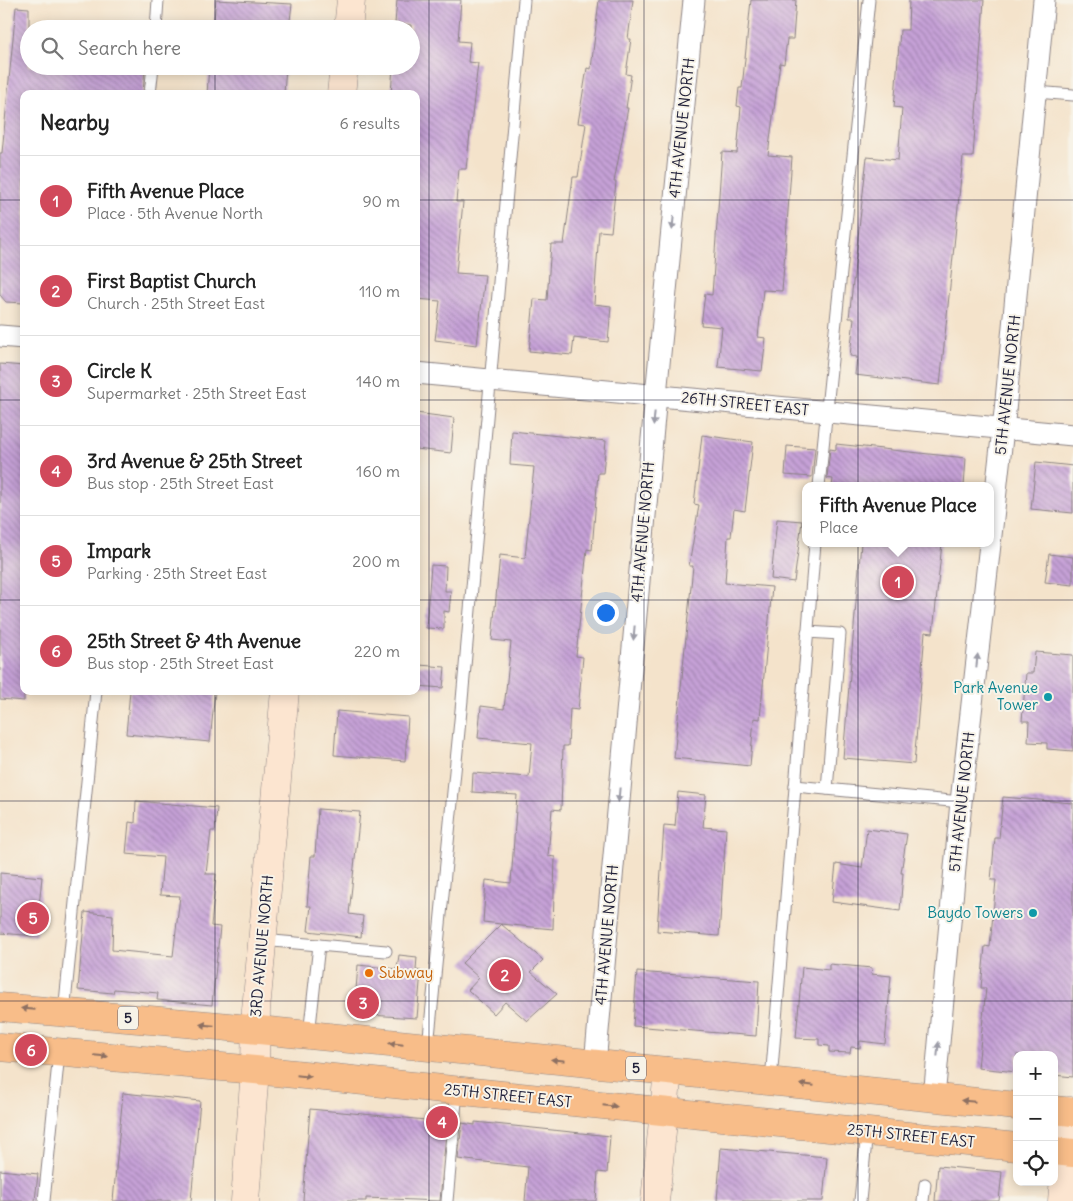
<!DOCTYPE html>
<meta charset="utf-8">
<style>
:root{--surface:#fff;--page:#f2f2f2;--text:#222;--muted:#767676;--line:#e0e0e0;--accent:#d1495b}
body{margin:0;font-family:Delius,sans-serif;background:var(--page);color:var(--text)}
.controls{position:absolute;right:15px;bottom:15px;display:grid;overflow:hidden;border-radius:10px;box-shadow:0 2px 12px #0003}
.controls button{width:45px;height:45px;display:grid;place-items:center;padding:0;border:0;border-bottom:1px solid var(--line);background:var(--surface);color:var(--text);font:25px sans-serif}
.you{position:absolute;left:605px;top:612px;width:18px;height:18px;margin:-12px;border:4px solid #fff;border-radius:50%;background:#1a73e8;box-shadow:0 0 0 8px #1a73e833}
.badge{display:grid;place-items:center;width:32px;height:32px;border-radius:50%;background:var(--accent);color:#fff;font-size:16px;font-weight:700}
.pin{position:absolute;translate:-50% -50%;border:2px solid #fff;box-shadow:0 1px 5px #0006}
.popup{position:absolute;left:802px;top:482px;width:192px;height:65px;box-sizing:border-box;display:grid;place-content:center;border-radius:10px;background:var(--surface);filter:drop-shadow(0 1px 4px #0005);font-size:16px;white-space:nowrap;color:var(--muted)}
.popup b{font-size:19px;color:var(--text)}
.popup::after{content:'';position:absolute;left:50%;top:100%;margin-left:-10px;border:10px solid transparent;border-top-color:var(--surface)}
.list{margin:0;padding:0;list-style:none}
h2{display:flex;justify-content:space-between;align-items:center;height:65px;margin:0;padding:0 20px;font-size:21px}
h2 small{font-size:16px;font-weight:400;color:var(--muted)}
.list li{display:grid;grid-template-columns:32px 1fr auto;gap:15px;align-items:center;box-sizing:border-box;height:90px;padding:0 20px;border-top:1px solid var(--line)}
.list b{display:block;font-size:19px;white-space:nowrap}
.list p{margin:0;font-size:16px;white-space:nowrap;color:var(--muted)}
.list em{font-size:16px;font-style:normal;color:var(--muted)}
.icon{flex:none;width:28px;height:28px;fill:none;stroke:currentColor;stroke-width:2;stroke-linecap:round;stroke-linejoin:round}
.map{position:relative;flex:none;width:1073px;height:1201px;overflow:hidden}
.search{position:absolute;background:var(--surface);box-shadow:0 2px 12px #0003;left:20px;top:20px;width:400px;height:55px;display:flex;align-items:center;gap:12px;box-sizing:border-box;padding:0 18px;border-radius:28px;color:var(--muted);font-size:19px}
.panel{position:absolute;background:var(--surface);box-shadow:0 2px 12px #0003;left:20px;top:90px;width:400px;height:605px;border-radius:10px}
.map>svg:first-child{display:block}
.building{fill:url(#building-back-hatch)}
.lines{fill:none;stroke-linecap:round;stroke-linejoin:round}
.lane-casing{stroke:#8b8283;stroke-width:13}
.street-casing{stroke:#8b8283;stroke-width:23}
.secondary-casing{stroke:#8b8283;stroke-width:29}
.primary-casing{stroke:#8b8283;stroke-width:29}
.lane{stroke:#fff;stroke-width:11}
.street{stroke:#fff;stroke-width:21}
.secondary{stroke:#fce5d0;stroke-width:28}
.primary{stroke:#f8bd89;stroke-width:28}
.oneway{fill:#9c9ca7}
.oneway2{fill:#8d7062}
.grid{fill:none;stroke:#22223b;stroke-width:1;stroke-opacity:0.55}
.culture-dot{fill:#0f9aa8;stroke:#f7f3e8;stroke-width:2}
.food-dot{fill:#e8710a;stroke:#f7f3e8;stroke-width:2}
.labels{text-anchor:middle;stroke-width:4;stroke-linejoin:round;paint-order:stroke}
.shield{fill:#f7f3e8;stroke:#62616f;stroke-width:1}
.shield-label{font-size:14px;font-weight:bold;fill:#22223b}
.street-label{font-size:15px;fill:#22223b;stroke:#f7f3e8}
.culture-label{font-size:15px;fill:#0d838f;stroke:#f7f3e8;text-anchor:end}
.food-label{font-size:15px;fill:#c56008;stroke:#f7f3e8;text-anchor:start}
</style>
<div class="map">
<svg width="1073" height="1201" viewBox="0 0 1073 1201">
<defs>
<pattern id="building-back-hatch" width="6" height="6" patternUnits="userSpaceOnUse" patternTransform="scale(1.25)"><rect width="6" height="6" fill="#c6a1d7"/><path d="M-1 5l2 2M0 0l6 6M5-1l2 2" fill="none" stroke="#a083b0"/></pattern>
</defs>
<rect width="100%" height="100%" fill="#f7f3e8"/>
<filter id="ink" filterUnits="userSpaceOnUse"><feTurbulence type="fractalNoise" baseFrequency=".02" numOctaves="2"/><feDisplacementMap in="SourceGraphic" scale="10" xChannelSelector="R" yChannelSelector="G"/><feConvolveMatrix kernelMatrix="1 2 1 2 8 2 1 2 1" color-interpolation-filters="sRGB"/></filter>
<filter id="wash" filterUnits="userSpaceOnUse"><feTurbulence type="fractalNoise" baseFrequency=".0096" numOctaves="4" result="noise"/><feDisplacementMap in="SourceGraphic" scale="20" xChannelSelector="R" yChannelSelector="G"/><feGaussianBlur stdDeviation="1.12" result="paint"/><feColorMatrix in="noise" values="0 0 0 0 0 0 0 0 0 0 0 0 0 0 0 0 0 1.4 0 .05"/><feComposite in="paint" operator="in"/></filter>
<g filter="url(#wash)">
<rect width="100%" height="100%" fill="#f4e3cb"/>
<g id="blocks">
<g class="building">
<path d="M216 0 292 4 289 29H213Z"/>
<path d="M397 0H461L458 41 470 42 468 62 478 63 466 169H459L456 202H463L456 273 485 275 477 345 435 340 440 301 416 299V94H391L393 66H411V25L395 23Z"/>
<path d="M599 0H633L628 39H631L626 74 631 75 626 108H628L614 182H616L611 232 599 231 594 304 611 306 608 342 574 338 572 355 529 351 534 299 547 300 551 244H564L573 177H578L586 124 578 123 587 68 591 69Z"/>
<path d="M751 0H796L793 39H787L784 64 780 63 768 155 792 157 782 291 763 290 758 337 766 338 762 371 718 367 722 327 701 325 705 294 712 295 722 152 737 153 741 107 737 106 739 88H742Z"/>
<path d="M909 0H984L973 157H963L940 385 855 375 857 357 850 356 854 318H849L867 157 898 160 902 108 894 107 896 85 900 30H908Z"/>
<path d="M16 7 29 8V66H145L143 94H24V303L6 302 0 295V153H2Z"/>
<path d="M209 66H286L284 94H207Z"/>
<path d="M0 364 24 366V701L0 699Z"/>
<path d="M416 413 454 418 451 453 416 449Z"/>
<path d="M512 431 606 441 603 473H598L592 550 587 549 576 656 583 657 578 710 570 709 568 746H563L561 810 552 809 548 856 555 857 553 929 501 924 543 960 531 972 557 994 527 1021 505 1002 494 1014 468 990 479 978 462 963 501 924 483 922 486 880 511 883 517 795 472 792 473 773 529 777 532 743 478 738 481 706 504 709 511 642 492 640 500 555 525 558 534 467 510 465Z"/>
<path d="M702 435 753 442 745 511 734 509 731 537H728L725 583 772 587 760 719 754 718 750 766 674 758 693 566H689L699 505 694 504Z"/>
<path d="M836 444 966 458 964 486H832L833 479 827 478 830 449 836 450Z"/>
<path d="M787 446 815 448 812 477 785 475Z"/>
<path d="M1036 462 1073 466V513L1031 509Z"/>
<path d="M777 519 802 521 794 582 771 579Z"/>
<path d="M861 543H942L933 633 925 632 914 764 843 758Z"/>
<path d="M1049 554 1073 557V585L1045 582Z"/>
<path d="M431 565 446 566 445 591H451L449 612 444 611V629L426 628Z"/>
<path d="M1035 652 1073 655V751L1047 749V743L1028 742 1029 721H1022L1026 673H1033Z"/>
<path d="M419 665 445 667 443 688 417 686Z"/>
<path d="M130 691H215L210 742 126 734Z"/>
<path d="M337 711 408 717 405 761 334 755Z"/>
<path d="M678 792 706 795 703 827 726 829 719 936 657 931 664 825 675 826Z"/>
<path d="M1003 797 1073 803V1077L1054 1075V1055H1017V1072L978 1068 986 988H981L985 946 990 947 996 880H991L995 838H999Z"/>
<path d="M136 801 217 808 215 831H211L206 874H216L211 926 220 927 212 1005 157 1000 158 993 114 989 113 993 78 990 85 912 113 915 112 950 173 956 180 896 160 895 163 857 126 854 129 822 135 823Z"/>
<path d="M318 809 360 812 349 914 363 916 361 937 308 931 311 906H307L311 856H315Z"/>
<path d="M867 829 907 834 901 873H903L900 911 832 902 836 864 862 868Z"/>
<path d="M0 873 42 877 36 936 0 933Z"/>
<path d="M399 955 417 957 416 970 421 971 417 1018 354 1014 358 965 397 969Z"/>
<path d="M829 964 872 968 871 974 891 976 885 1044 860 1041V1048L851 1047 850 1053 829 1052V1046L819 1045V1039L796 1038 802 967 829 970Z"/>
<path d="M637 972 759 981 756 1036 633 1026Z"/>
<path d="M123 1093 200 1101 191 1201H113Z"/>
<path d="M310 1109 447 1122 440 1201 366 1198V1201H303Z"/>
<path d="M475 1122 610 1136 607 1173 598 1172 596 1201H525L528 1167 458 1159 462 1123 475 1125Z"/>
<path d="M721 1148 827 1157 823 1201H717Z"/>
<path d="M938 1166 1002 1172 999 1201H935Z"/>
<path d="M0 1170 38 1174 35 1201H0Z"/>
</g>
</g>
</g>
<g filter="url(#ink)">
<use href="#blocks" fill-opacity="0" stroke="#8b8283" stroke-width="1"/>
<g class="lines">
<defs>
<g id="lane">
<path d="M156 29 158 0"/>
<path d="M1036 92 1073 95"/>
<path d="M150 94 153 66"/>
<path d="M819 486 869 0"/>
<path d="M807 632 840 634 827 789"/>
<path d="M795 786 961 802"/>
<path d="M262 940 386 951"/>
<path d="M64 1013 96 691"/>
<path d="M309 1035 319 945"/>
<path d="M428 1047 462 700 524 0"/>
<path d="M771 1081 815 543"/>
<path d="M44 1201 59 1053"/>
<path d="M447 1201 457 1091"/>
<path d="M860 1201 867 1131"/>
<path d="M923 1201 925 1184"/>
</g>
<g id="street">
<path d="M0 336 24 338"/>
<path d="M416 373 1073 435"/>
<path d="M595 1064 656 395 694 0"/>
<path d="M934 1098 961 802 1005 411 1044 0"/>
</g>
<g id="secondary">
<path d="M348 29 351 0"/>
<path d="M341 94 344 66"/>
<path d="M245 1201 255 1070 256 1010 285 691"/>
<path d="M655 1201 668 1071"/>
<path d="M1062 1201 1070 1111"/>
</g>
<g id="primary">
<path d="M0 1007 219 1026 1017 1106"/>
<path d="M0 1047 255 1070 1017 1147"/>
<path d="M1054 1110 1073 1112"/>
<path d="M1054 1151 1073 1153"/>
</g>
</defs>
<use href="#lane" class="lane-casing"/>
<use href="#street" class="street-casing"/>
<use href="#secondary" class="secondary-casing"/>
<use href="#primary" class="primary-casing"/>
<use href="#lane" class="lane"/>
<use href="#street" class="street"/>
<use href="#secondary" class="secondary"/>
<use href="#primary" class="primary"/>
</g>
<defs><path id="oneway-solid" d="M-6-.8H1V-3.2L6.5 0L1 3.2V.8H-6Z" transform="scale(1.25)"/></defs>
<g class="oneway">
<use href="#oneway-solid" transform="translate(673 223) rotate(96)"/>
<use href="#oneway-solid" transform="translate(654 419) rotate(95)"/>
<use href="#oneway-solid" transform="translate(634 633) rotate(95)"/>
<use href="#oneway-solid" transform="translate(977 661) rotate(-84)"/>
<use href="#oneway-solid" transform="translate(619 795) rotate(95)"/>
<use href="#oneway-solid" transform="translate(938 1049) rotate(-85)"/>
</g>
<g class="oneway2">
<use href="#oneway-solid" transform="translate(28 1009) rotate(-175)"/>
<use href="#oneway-solid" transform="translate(207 1025) rotate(-175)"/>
<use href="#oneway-solid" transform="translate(396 1044) rotate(-174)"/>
<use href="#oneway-solid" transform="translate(101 1056) rotate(5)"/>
<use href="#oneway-solid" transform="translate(558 1060) rotate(-174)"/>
<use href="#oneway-solid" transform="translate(304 1076) rotate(6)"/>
<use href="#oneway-solid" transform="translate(807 1085) rotate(-174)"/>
<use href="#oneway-solid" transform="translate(968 1101) rotate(-175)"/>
<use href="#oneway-solid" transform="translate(610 1106) rotate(6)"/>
</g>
</g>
<path class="grid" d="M215 0V29M429 0V1201M644 0V1201M858 0V1201M215 66V94M0 200H24M416 200H1073M0 400H24M416 400H1073M0 600H24M416 600H1073M215 691V1201M0 801H1073M0 1001H1073"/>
<g class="culture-dot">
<circle cx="1048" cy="697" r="5"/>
<circle cx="1033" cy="913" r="5"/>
</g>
<circle class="food-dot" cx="369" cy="973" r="5"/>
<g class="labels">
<g class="shield">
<rect x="118" y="1006.5" width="20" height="23" rx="4"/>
<rect x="626" y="1056.5" width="20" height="23" rx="4"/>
</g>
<g class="shield-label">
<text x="128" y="1023">5</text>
<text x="636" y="1073">5</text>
</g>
<g class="street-label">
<text transform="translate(682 128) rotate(-84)" y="5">4TH AVENUE NORTH</text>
<text transform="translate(1008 385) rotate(-84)" y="5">5TH AVENUE NORTH</text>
<text transform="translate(745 404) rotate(6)" y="5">26TH STREET EAST</text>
<text transform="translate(643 532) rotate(-85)" y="5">4TH AVENUE NORTH</text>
<text transform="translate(962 802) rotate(-84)" y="5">5TH AVENUE NORTH</text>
<text transform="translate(607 935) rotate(-85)" y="5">4TH AVENUE NORTH</text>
<text transform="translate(262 946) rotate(-85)" y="5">3RD AVENUE NORTH</text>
<text transform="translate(508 1096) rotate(6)" y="5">25TH STREET EAST</text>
<text transform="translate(911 1136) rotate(6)" y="5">25TH STREET EAST</text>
</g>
<g class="culture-label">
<text x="1038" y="693">Park Avenue<tspan x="1038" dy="17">Tower</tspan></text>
<text x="1023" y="918">Baydo Towers</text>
</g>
<g class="food-label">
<text x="379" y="978">Subway</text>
</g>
</g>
</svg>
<div class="controls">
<button>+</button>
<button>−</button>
<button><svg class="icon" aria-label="locate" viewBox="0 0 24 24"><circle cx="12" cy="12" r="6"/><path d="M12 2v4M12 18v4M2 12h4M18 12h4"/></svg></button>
</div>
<div class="you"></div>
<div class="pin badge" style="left:898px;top:582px">1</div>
<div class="popup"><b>Fifth Avenue Place</b>Place</div>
<div class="pin badge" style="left:505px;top:975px">2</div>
<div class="pin badge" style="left:363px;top:1003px">3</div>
<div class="pin badge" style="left:442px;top:1122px">4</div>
<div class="pin badge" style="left:33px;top:918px">5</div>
<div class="pin badge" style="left:31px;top:1050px">6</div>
<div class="search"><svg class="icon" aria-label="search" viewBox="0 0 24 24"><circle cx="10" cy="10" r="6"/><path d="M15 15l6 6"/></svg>Search here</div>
<section class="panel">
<h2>Nearby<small>6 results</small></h2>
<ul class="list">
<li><span class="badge">1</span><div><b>Fifth Avenue Place</b><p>Place · 5th Avenue North</p></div><em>90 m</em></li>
<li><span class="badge">2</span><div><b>First Baptist Church</b><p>Church · 25th Street East</p></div><em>110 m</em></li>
<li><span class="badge">3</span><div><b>Circle K</b><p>Supermarket · 25th Street East</p></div><em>140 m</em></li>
<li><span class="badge">4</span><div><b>3rd Avenue &amp; 25th Street</b><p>Bus stop · 25th Street East</p></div><em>160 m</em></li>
<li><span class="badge">5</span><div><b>Impark</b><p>Parking · 25th Street East</p></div><em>200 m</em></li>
<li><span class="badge">6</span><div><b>25th Street &amp; 4th Avenue</b><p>Bus stop · 25th Street East</p></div><em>220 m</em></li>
</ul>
</section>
</div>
